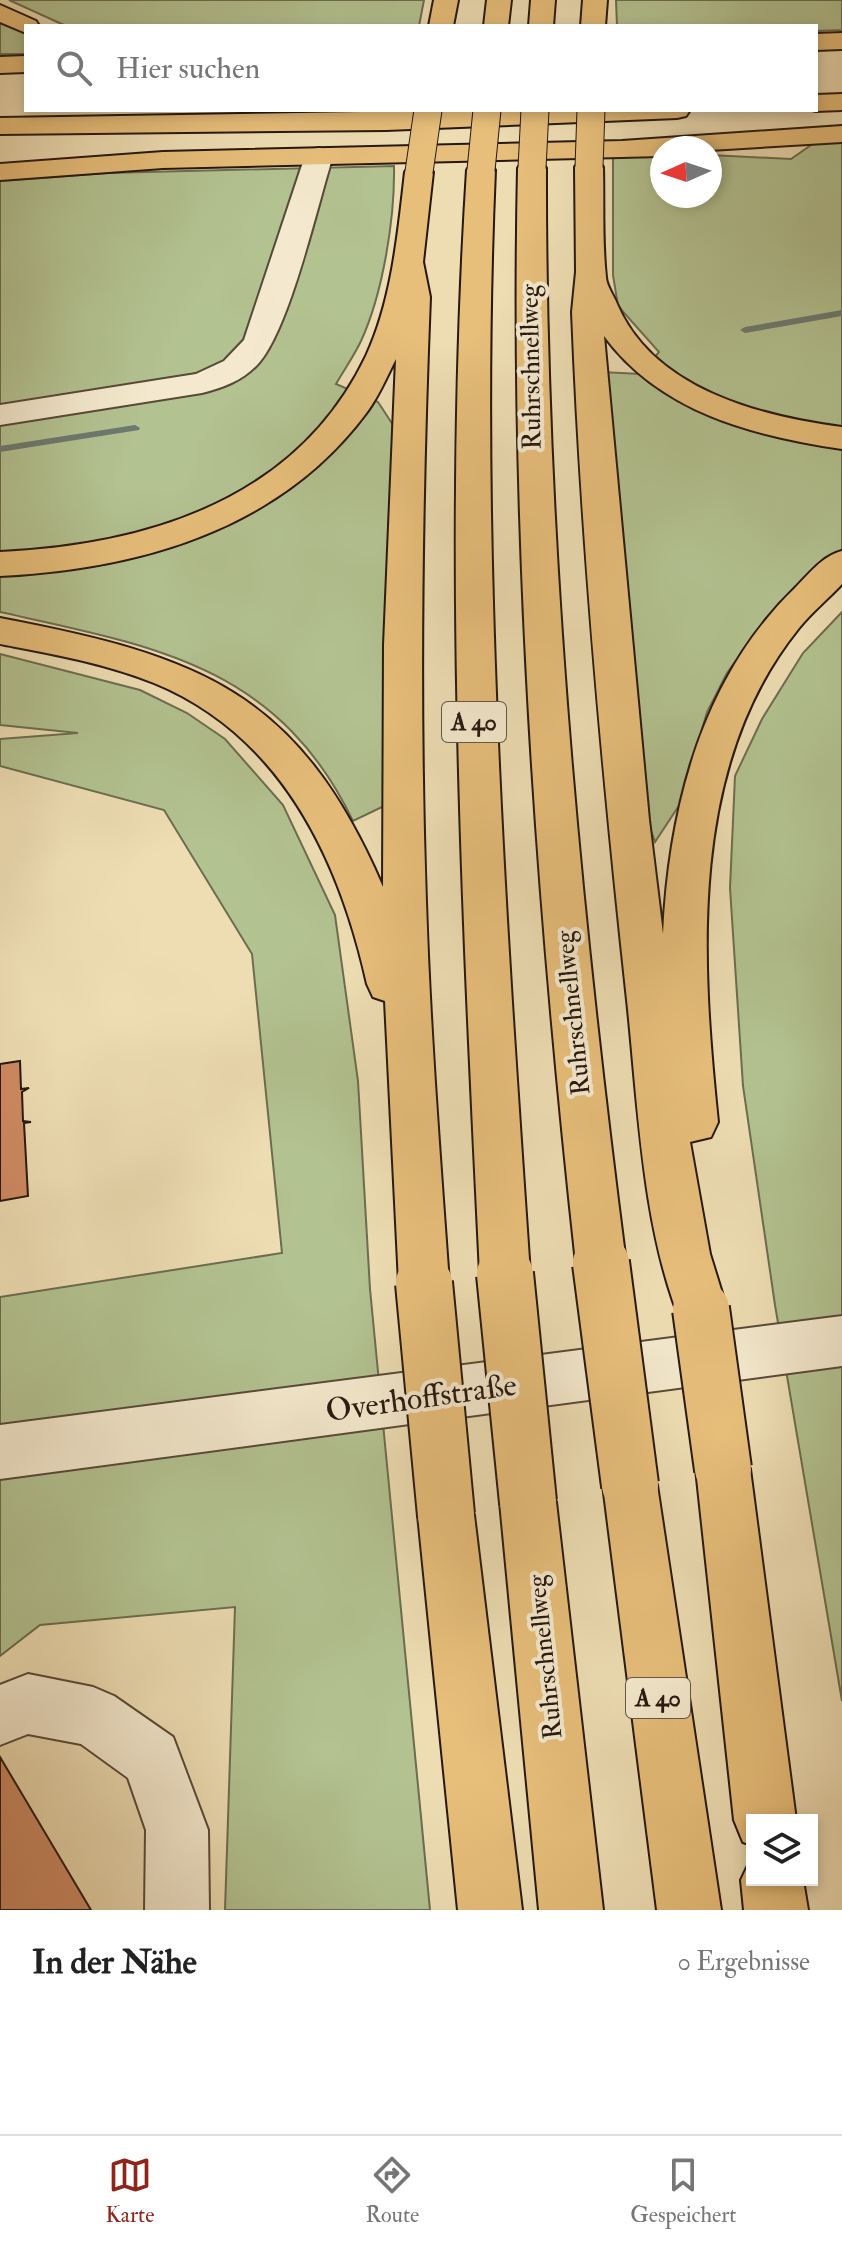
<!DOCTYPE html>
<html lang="de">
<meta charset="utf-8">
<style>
:root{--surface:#fff;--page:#f2f2f2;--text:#222;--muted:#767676;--line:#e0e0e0;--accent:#8f2418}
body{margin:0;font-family:"IM FELL Double Pica",serif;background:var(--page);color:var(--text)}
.controls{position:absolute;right:24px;bottom:24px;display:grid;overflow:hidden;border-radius:0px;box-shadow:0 4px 12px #0003}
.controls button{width:72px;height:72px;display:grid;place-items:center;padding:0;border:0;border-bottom:2px solid var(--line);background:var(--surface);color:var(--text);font:40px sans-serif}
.compass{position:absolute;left:650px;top:136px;width:72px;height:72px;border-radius:50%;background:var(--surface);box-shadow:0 4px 12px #0003;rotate:267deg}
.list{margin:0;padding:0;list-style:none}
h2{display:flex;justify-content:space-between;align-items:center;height:104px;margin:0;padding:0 32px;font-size:34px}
h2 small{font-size:26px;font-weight:400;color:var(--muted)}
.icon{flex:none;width:44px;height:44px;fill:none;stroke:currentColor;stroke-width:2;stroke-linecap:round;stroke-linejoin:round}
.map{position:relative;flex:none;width:842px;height:1910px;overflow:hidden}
.search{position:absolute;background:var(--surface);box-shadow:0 4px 12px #0003;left:24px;right:24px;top:24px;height:88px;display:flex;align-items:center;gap:20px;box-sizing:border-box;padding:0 28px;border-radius:0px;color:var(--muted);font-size:30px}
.sheet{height:224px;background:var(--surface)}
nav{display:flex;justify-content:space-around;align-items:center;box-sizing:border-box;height:112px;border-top:2px solid var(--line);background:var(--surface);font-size:22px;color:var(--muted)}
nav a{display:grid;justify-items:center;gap:4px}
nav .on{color:var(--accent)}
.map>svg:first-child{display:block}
.green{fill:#b3c291;stroke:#6c6d50;stroke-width:2}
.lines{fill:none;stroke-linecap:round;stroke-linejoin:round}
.stream{fill:#6c7a71;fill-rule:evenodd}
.building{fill:#cf8b64;stroke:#261810;stroke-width:2}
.minor-casing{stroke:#584939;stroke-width:4}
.highway-casing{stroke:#261810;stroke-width:4}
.minor{fill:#f4e9ce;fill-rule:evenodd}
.highway{fill:#e7be7a;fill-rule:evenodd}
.highway-bridge-far1-casing{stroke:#261810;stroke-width:29;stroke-linecap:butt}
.highway-bridge-casing{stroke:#261810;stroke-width:60;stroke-linecap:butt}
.highway-bridge-far1{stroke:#e7be7a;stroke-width:27}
.highway-bridge{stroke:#e7be7a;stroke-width:56}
.labels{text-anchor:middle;stroke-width:8;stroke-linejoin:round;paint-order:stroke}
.shield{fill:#f4e9ce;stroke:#645749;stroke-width:2}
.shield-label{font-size:24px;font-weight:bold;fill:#261810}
.street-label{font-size:26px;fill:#261810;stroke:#f4e9ce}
.near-street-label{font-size:32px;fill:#261810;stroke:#f4e9ce}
</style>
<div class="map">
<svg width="842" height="1910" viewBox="0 0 842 1910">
<rect width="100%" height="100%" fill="#eeddb3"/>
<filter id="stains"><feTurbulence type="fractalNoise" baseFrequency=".0025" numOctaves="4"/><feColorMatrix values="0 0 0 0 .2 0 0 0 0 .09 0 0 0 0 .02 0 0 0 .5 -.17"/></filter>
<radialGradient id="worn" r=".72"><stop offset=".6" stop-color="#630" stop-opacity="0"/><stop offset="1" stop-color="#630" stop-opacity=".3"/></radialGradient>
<g class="green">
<path d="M9 0H424L419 26H66Z"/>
<path d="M616 0H842V30L816 31V26H617Z"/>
<path d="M0 22 26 33V54H0Z"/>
<path d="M842 141V549L766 619 727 673 707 712 680 804 655 842 641 801 602 372 641 374 659 352 618 306 613 275V157L662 156V196H710V155L791 159 814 143Z"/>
<path d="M394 166C395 218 383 293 361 341 354 356 344 370 336 384L378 402 397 431 384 806 353 821C278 665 153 646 0 612V181L107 173Z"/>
<path d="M842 612V1701L775 1305 743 1086 730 888 735 776 762 719 803 653Z"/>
<path d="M0 654 140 690 187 713 225 739 283 805 335 915 358 1081 370 1289 430 1910H225L235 1607 40 1625 0 1656V1297L282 1253 252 954 164 810 0 766V739L78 733 0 725Z"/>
</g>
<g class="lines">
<g class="stream">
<path d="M842 310V316L745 333 740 330 745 327Z"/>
<path d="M135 425 140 428 139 430 0 452V446Z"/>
</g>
</g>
<g class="building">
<path d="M20 1061 21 1089 29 1088 22 1092 23 1121 31 1122 24 1123 28 1196 0 1201V1064Z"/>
<path d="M0 1757 91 1910H0Z"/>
</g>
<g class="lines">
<defs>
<g id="minor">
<path d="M319 148 329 150 333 156C317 206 289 332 257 365 242 381 222 388 202 393L0 425V405L196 374 224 361 244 340 305 156 309 150Z"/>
<path d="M842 1316V1366L0 1479V1425Z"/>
<path d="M28 1674 93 1687 114 1696 173 1737 208 1830 209 1910H145L146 1830 128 1778 81 1744 28 1734 0 1745V1685Z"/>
</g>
<g id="highway">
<path d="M434 0H458L453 26H429Z"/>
<path d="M487 0H511L508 26H484Z"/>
<path d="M531 0H555L553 26H529Z"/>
<path d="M583 0H607L605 26H581Z"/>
<path d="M0 5 36 21 39 26H26V33L0 22Z"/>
<path d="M842 33V49L816 50V34Z"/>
<path d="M26 56V72L0 73V57Z"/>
<path d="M842 94V110L816 111 812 110H816V95Z"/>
<path d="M482 110H690L686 116 677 118 386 130 0 134V118Z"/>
<path d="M842 126V142L710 150 662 148V156L163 168 0 180V164L163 152 622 141Z"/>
<path d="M589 159 599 161 603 167C604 203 602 241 606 277 606 285 614 296 617 304 653 389 759 416 842 427V449C753 436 660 412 604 336L649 820 663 934C669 808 702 678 795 588 809 574 822 556 842 551V584C828 599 812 612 799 628 688 765 701 958 718 1122L711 1137 690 1142 710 1254 727 1309 719 1327 701 1334 683 1327C642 1232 638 1102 627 1000 602 771 581 542 572 312L576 272 575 167 579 161Z"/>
<path d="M532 160 542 162 546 168C545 536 579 899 626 1263L619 1280 601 1287 583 1280 576 1263C536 898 510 535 518 168L522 162Z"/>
<path d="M481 162 491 164 495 170C479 539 505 906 530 1274L523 1291 505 1298 487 1291 480 1274C462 905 443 539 467 170L471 164Z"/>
<path d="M419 164 429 166 433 172 423 262 430 297C422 499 419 700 426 902 430 1029 440 1156 449 1283L442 1300 424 1307 406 1300 399 1283 385 1001 373 997 367 984C339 858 281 735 154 683 105 663 52 654 0 644V618C198 656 298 690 383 887L384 645 396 359C387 376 379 396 367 412 280 530 139 569 0 576V552C148 545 297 500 366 356 392 300 398 233 405 172L409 166Z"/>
<path d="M723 1442 742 1450 750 1469 796 1820H752V1845L743 1842 734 1820 696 1469 704 1450Z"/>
<path d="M630 1458 649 1466 657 1485 721 1910H657L603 1485 611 1466Z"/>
<path d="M528 1474 548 1482 556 1502 603 1910H539L500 1502 508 1482Z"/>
<path d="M446 1487 466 1495 474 1515 522 1910H458L418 1515 426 1495Z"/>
<path d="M752 1857V1880H803L808 1910H744L741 1880Z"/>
</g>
</defs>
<use href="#minor" class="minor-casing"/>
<use href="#highway" class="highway-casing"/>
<use href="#minor" class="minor"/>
<use href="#highway" class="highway"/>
<defs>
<g id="highway-bridge-far1">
<path d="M589 167 591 110"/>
<path d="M532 168 535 110"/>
<path d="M481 170 487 110"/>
<path d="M419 172 428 110"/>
</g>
<g id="highway-bridge">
<path d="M601 1263 630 1485"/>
<path d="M505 1274 528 1502"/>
<path d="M424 1283 446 1515"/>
<path d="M701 1309 723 1469"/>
</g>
</defs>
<use href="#highway-bridge-far1" class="highway-bridge-far1-casing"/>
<use href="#highway-bridge" class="highway-bridge-casing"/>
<use href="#highway-bridge-far1" class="highway-bridge-far1"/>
<use href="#highway-bridge" class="highway-bridge"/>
</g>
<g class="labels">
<g class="shield">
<rect x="442" y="702" width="64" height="40" rx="6"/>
<rect x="626" y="1678" width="64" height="40" rx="6"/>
</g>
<g class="shield-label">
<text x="474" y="730">A 40</text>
<text x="658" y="1706">A 40</text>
</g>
<g class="street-label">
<text transform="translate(530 367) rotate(-91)" y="9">Ruhrschnellweg</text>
<text transform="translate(572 1013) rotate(-96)" y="9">Ruhrschnellweg</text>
<text transform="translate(544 1657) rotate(-96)" y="9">Ruhrschnellweg</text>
</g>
<g class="near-street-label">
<text transform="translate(421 1397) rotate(-8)" y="11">Overhoffstraße</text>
</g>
</g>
<rect width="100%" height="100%" filter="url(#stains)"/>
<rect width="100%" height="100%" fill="url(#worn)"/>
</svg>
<div class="controls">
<button><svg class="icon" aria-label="layers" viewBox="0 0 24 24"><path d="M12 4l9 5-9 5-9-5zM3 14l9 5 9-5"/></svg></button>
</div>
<svg class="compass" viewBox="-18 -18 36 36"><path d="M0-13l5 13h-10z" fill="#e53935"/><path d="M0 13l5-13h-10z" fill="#767676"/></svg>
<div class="search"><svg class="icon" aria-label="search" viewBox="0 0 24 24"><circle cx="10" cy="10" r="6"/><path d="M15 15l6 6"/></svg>Hier suchen</div>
</div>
<section class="sheet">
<h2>In der Nähe<small>0 Ergebnisse</small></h2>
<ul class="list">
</ul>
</section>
<nav>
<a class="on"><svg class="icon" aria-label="map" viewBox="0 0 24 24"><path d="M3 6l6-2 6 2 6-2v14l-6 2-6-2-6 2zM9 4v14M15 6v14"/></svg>Karte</a>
<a><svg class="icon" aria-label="directions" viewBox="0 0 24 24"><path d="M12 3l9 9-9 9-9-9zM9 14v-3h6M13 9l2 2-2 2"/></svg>Route</a>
<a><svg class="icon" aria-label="saved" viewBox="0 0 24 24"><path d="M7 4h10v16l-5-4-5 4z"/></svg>Gespeichert</a>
</nav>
